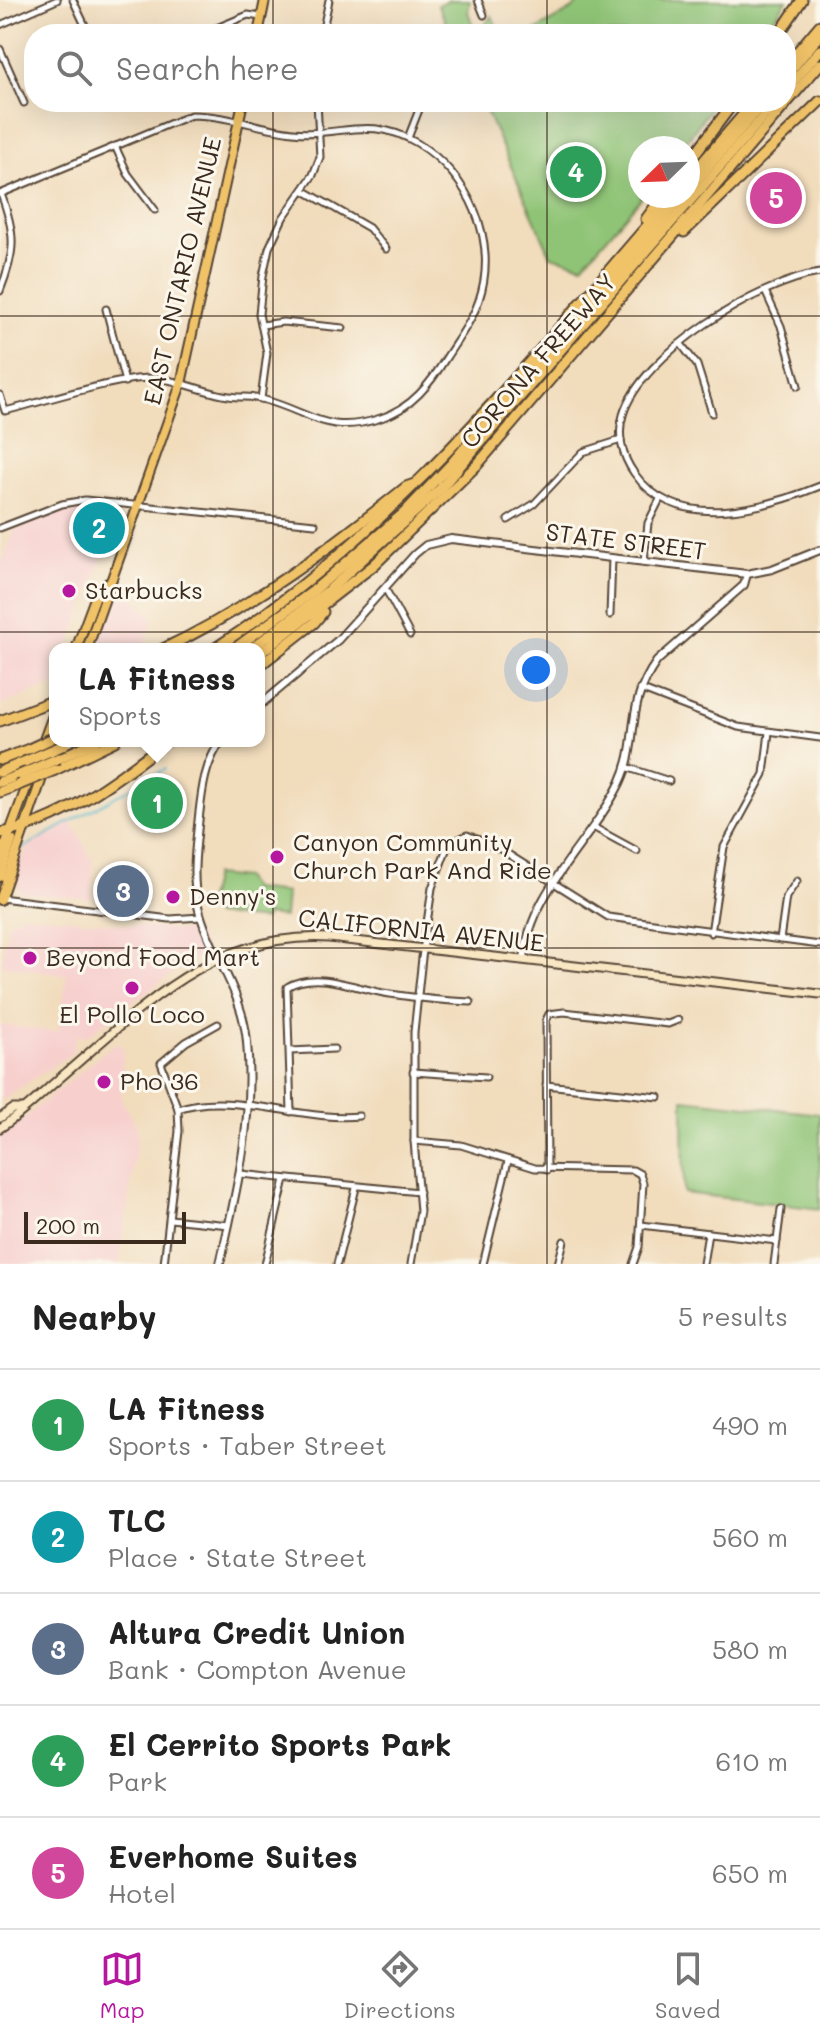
<!DOCTYPE html>
<meta charset="utf-8">
<style>
:root{--surface:#fff;--page:#f2f2f2;--text:#222;--muted:#767676;--line:#e0e0e0;--accent:#b5179e}
body{margin:0;font-family:Mali,sans-serif;background:var(--page);color:var(--text)}
.compass{position:absolute;left:628px;top:136px;width:72px;height:72px;border-radius:50%;background:var(--surface);box-shadow:0 8px 32px #0002;rotate:247deg}
.scale{position:absolute;left:24px;bottom:20px;width:162px;box-sizing:border-box;padding-left:8px;border:4px solid #3b2a1e;border-top:0;font-size:22px;line-height:28px;white-space:nowrap;color:#3b2a1e;-webkit-text-stroke:6px #fbf7ec;paint-order:stroke}
.you{position:absolute;left:536px;top:670px;width:28px;height:28px;margin:-20px;border:6px solid #fff;border-radius:50%;background:#1a73e8;box-shadow:0 0 0 12px #1a73e833}
.badge{display:grid;place-items:center;width:52px;height:52px;border-radius:50%;background:var(--accent);color:#fff;font-size:26px;font-weight:700}
.pin{position:absolute;translate:-50% -50%;border:4px solid #fff;box-shadow:0 2px 8px #0006}
.popup{position:absolute;left:49px;top:643px;width:216px;height:104px;box-sizing:border-box;display:grid;place-content:center;border-radius:16px;background:var(--surface);filter:drop-shadow(0 2px 6px #0005);font-size:26px;white-space:nowrap;color:var(--muted)}
.popup b{font-size:30px;color:var(--text)}
.popup::after{content:'';position:absolute;left:50%;top:100%;margin-left:-16px;border:16px solid transparent;border-top-color:var(--surface)}
.list{margin:0;padding:0;list-style:none}
h2{display:flex;justify-content:space-between;align-items:center;height:104px;margin:0;padding:0 32px;font-size:34px}
h2 small{font-size:26px;font-weight:400;color:var(--muted)}
.list li{display:grid;grid-template-columns:52px 1fr auto;gap:24px;align-items:center;box-sizing:border-box;height:112px;padding:0 32px;border-top:2px solid var(--line)}
.list b{display:block;font-size:30px;white-space:nowrap}
.list p{margin:0;font-size:26px;white-space:nowrap;color:var(--muted)}
.list em{font-size:26px;font-style:normal;color:var(--muted)}
.icon{flex:none;width:44px;height:44px;fill:none;stroke:currentColor;stroke-width:2;stroke-linecap:round;stroke-linejoin:round}
.map{position:relative;flex:none;width:820px;height:1264px;overflow:hidden}
.search{position:absolute;background:var(--surface);box-shadow:0 8px 32px #0002;left:24px;right:24px;top:24px;height:88px;display:flex;align-items:center;gap:20px;box-sizing:border-box;padding:0 28px;border-radius:32px;color:var(--muted);font-size:30px}
.sheet{height:664px;background:var(--surface)}
nav{display:flex;justify-content:space-around;align-items:center;box-sizing:border-box;height:112px;border-top:2px solid var(--line);background:var(--surface);font-size:22px;color:var(--muted)}
nav a{display:grid;justify-items:center;gap:4px}
nav .on{color:var(--accent)}
.map>svg:first-child{display:block}
.built{fill:#f7d0ce}
.green{fill:#8fc476;stroke:#65774a;stroke-width:2}
.lines{fill:none;stroke-linecap:round;stroke-linejoin:round}
.stream{stroke:#4fb6cd;stroke-width:2}
.minor-casing{stroke:#564536;stroke-width:9}
.tertiary-casing{stroke:#564536;stroke-width:10}
.secondary-casing{stroke:#564536;stroke-width:11}
.primary-casing{stroke:#564536;stroke-width:12}
.motorway-casing{stroke:#564536;stroke-width:13}
.minor{stroke:#fff;stroke-width:5}
.tertiary{stroke:#fff;stroke-width:6}
.secondary{stroke:#f9e7c3;stroke-width:7}
.primary{stroke:#f1c369;stroke-width:8}
.motorway{stroke:#f1c369;stroke-width:9}
.motorway-bridge-casing{stroke:#564536;stroke-width:13;stroke-linecap:butt}
.motorway-bridge{stroke:#f1c369;stroke-width:9}
.grid{fill:none;stroke:#3b2a1e;stroke-width:2;stroke-opacity:0.55}
.poi-dot{fill:#b5179e;stroke:#fbf7ec;stroke-width:3}
.labels{text-anchor:middle;stroke-width:6;stroke-linejoin:round;paint-order:stroke}
.street-label{font-size:24px;fill:#3b2a1e;stroke:#fbf7ec}
.poi-label{font-size:24px;fill:#3b2a1e;stroke:#fbf7ec;text-anchor:start}
</style>
<div class="map">
<svg width="820" height="1264" viewBox="0 0 820 1264">
<rect width="100%" height="100%" fill="#fbf7ec"/>
<filter id="ink" filterUnits="userSpaceOnUse"><feTurbulence type="fractalNoise" baseFrequency=".0125" numOctaves="2"/><feDisplacementMap in="SourceGraphic" scale="16" xChannelSelector="R" yChannelSelector="G"/><feConvolveMatrix kernelMatrix="1 2 1 2 8 2 1 2 1" color-interpolation-filters="sRGB"/></filter>
<filter id="wash" filterUnits="userSpaceOnUse"><feTurbulence type="fractalNoise" baseFrequency=".006" numOctaves="4" result="noise"/><feDisplacementMap in="SourceGraphic" scale="32" xChannelSelector="R" yChannelSelector="G"/><feGaussianBlur stdDeviation="1.8" result="paint"/><feColorMatrix in="noise" values="0 0 0 0 0 0 0 0 0 0 0 0 0 0 0 0 0 1.4 0 .05"/><feComposite in="paint" operator="in"/></filter>
<g filter="url(#wash)">
<rect width="100%" height="100%" fill="#f1dcbc"/>
<g class="built">
<path d="M97 506 113 509 117 518 68 649H55V684L0 706V568L15 530 71 507Z"/>
<path d="M120 583 153 620 144 645 135 649H96Z"/>
<path d="M72 822 93 862 91 899 22 893 16 883V871L28 847Z"/>
<path d="M22 914 197 932 204 947 203 952 128 1005 117 1001 119 1012 87 1036 77 1035 72 1053 0 1101V1025L58 1032 67 975 1 965 9 923Z"/>
<path d="M114 1044 123 1046 121 1099 136 1125 137 1142 119 1264H0V1134L22 1120Z"/>
</g>
<g class="green">
<path d="M449 0H470L468 12 473 26H484L492 16 500 34H451L438 5Z"/>
<path d="M580 0H787L763 34H530L573 9Z"/>
<path d="M482 102H715L681 148H640V196H643L583 265 551 256Z"/>
<path d="M214 875 244 878 252 889 286 893 284 917 266 915 265 920 214 915 208 899Z"/>
<path d="M683 1099 820 1114V1209L684 1193Z"/>
</g>
<g class="lines">
<path class="stream" d="M23 848 165 769"/>
</g>
</g>
<g filter="url(#ink)">
<g class="lines">
<defs>
<g id="minor">
<path d="M73 0 89 34"/>
<path d="M478 0 484 15"/>
<path d="M0 25 57 0"/>
<path d="M202 34 248 15 261 17"/>
<path d="M322 34 329 0"/>
<path d="M430 34 431 32"/>
<path d="M0 49 24 103"/>
<path d="M408 138 422 102"/>
<path d="M115 146 128 174 155 210"/>
<path d="M303 190 369 228 386 249"/>
<path d="M0 194 191 115C226 115 258 128 293 132 339 138 368 114 417 143 469 174 499 241 479 300 472 321 458 339 446 358 430 384 412 408 381 418 327 436 312 413 265 400 253 396 242 398 229 396 204 393 179 379 153 378 118 377 42 402 5 411L0 395"/>
<path d="M820 273C760 281 641 354 623 415 617 435 622 456 634 473 676 533 764 509 820 486"/>
<path d="M0 291C16 251 16 234 1 194"/>
<path d="M765 291 781 326 798 386"/>
<path d="M106 309 125 382"/>
<path d="M262 325 283 322 343 328"/>
<path d="M681 344 697 365 712 413"/>
<path d="M261 399 267 353 259 314 263 276 269 248 283 218 313 175 320 157 317 102"/>
<path d="M508 520 534 504 583 452 621 440"/>
<path d="M0 528 62 504 85 500 315 524"/>
<path d="M644 562 648 523 660 499"/>
<path d="M385 588 410 635"/>
<path d="M610 615 612 558"/>
<path d="M640 689 738 727 820 738"/>
<path d="M626 767 669 781"/>
<path d="M593 827 637 851"/>
<path d="M1 898 170 919 201 917"/>
<path d="M711 933 724 847 764 774 769 732"/>
<path d="M780 940 786 897 797 881"/>
<path d="M290 1051 334 1049"/>
<path d="M413 1072 486 1077"/>
<path d="M546 1085 659 1097"/>
<path d="M178 1109C230 1090 303 1122 359 1116"/>
<path d="M291 1112 287 987C317 969 358 990 390 994 417 998 444 1001 471 1002"/>
<path d="M414 1141 461 1145 535 1168 633 1170 640 1174 643 1183 639 1247 633 1264"/>
<path d="M547 1170 546 1020 549 1014 564 1012 668 1024 678 1020"/>
<path d="M241 1174 419 1192"/>
<path d="M170 1219 229 1225"/>
<path d="M641 1225 777 1241"/>
<path d="M164 1264 179 1131 178 1109 161 1063 186 1042 218 1024"/>
<path d="M265 1264 285 1179"/>
<path d="M337 1264 356 1188"/>
<path d="M411 1264 420 1211 414 1141V1032L422 958 432 888 448 845 467 835 500 849 608 917 820 945"/>
<path d="M483 1264 508 1161"/>
<path d="M558 1264 564 1241"/>
<path d="M703 1264 708 1233"/>
<path d="M774 1264 781 1209"/>
</g>
<g id="tertiary">
<path d="M259 706 338 640 415 554 426 545 451 539 747 574 772 569 820 550"/>
<path d="M524 960C529 892 591 842 620 783 641 739 623 709 657 661L744 585 747 574"/>
<path d="M220 1264C237 1190 254 1119 247 1042 242 987 209 953 198 906 191 876 196 846 199 816 202 789 205 763 221 741"/>
</g>
<g id="secondary">
<path d="M0 1118 13 1109H23"/>
<path d="M0 1128C22 1114 41 1094 61 1077 143 1007 213 931 329 938L820 994"/>
</g>
<g id="primary">
<path d="M258 34 265 0"/>
<path d="M76 649 98 590 108 583"/>
<path d="M87 649 181 384 243 102"/>
<path d="M0 859 55 710"/>
<path d="M0 877 12 840"/>
<path d="M0 900 44 772"/>
</g>
<g id="motorway">
<path d="M779 34 802 0"/>
<path d="M786 65 820 25"/>
<path d="M786 76 820 35"/>
<path d="M786 90 820 50"/>
<path d="M688 163 734 102"/>
<path d="M688 179 754 102"/>
<path d="M688 190 764 102"/>
<path d="M646 219 663 196"/>
<path d="M684 232 820 101"/>
<path d="M163 649C251 608 331 547 406 487L417 483"/>
<path d="M214 649C398 530 530 360 673 196"/>
<path d="M234 649 312 592 403 514 451 464 683 196"/>
<path d="M251 649 329 590 440 489 776 102"/>
<path d="M259 654 374 565 477 465 820 64"/>
<path d="M259 666 314 623 323 612"/>
<path d="M0 721 55 700"/>
<path d="M59 758 96 741"/>
<path d="M0 760 29 749"/>
<path d="M55 770 115 741"/>
<path d="M0 772 24 762"/>
<path d="M0 782 20 775"/>
<path d="M0 792 16 786"/>
<path d="M0 833C62 823 119 778 167 741"/>
<path d="M0 847 3 850"/>
</g>
</defs>
<use href="#minor" class="minor-casing"/>
<use href="#tertiary" class="tertiary-casing"/>
<use href="#secondary" class="secondary-casing"/>
<use href="#primary" class="primary-casing"/>
<use href="#motorway" class="motorway-casing"/>
<use href="#minor" class="minor"/>
<use href="#tertiary" class="tertiary"/>
<use href="#secondary" class="secondary"/>
<use href="#primary" class="primary"/>
<use href="#motorway" class="motorway"/>
<defs>
<g id="motorway-bridge">
<path d="M29 749 55 737"/>
<path d="M24 762 64 745"/>
<path d="M20 775 59 758"/>
<path d="M16 786 55 770"/>
</g>
</defs>
<use href="#motorway-bridge" class="motorway-bridge-casing"/>
<use href="#motorway-bridge" class="motorway-bridge"/>
</g>
</g>
<path class="grid" d="M273 0V34M547 0V34M273 102V1264M547 102V1264M0 316H820M0 632H820M0 948H820"/>
<g class="poi-dot">
<circle cx="69" cy="591" r="8"/>
<circle cx="277" cy="857" r="8"/>
<circle cx="173" cy="897" r="8"/>
<circle cx="30" cy="958" r="8"/>
<circle cx="132" cy="988" r="8"/>
<circle cx="104" cy="1082" r="8"/>
</g>
<g class="labels">
<g class="street-label">
<text transform="translate(183 271) rotate(-77)" y="8">EAST ONTARIO AVENUE</text>
<text transform="translate(539 361) rotate(-49)" y="8">CORONA FREEWAY</text>
<text transform="translate(626 542) rotate(7)" y="8">STATE STREET</text>
<text transform="translate(421 931) rotate(6)" y="8">CALIFORNIA AVENUE</text>
</g>
<g class="poi-label">
<text x="85" y="599">Starbucks</text>
<text x="293" y="851">Canyon Community<tspan x="293" dy="28">Church Park And Ride</tspan></text>
<text x="189" y="905">Denny's</text>
<text x="46" y="966">Beyond Food Mart</text>
<text x="132" y="1023" text-anchor="middle">El Pollo Loco</text>
<text x="120" y="1090">Pho 36</text>
</g>
</g>
</svg>
<svg class="compass" viewBox="-18 -18 36 36"><path d="M0-13l5 13h-10z" fill="#e53935"/><path d="M0 13l5-13h-10z" fill="#767676"/></svg>
<div class="scale">200 m</div>
<div class="you"></div>
<div class="pin badge" style="left:157px;top:803px;background:#2e9e5b">1</div>
<div class="popup"><b>LA Fitness</b>Sports</div>
<div class="pin badge" style="left:99px;top:528px;background:#0f9aa8">2</div>
<div class="pin badge" style="left:123px;top:891px;background:#5c6f8a">3</div>
<div class="pin badge" style="left:576px;top:172px;background:#2e9e5b">4</div>
<div class="pin badge" style="left:776px;top:198px;background:#d1479c">5</div>
<div class="search"><svg class="icon" aria-label="search" viewBox="0 0 24 24"><circle cx="10" cy="10" r="6"/><path d="M15 15l6 6"/></svg>Search here</div>
</div>
<section class="sheet">
<h2>Nearby<small>5 results</small></h2>
<ul class="list">
<li><span class="badge" style="background:#2e9e5b">1</span><div><b>LA Fitness</b><p>Sports · Taber Street</p></div><em>490 m</em></li>
<li><span class="badge" style="background:#0f9aa8">2</span><div><b>TLC</b><p>Place · State Street</p></div><em>560 m</em></li>
<li><span class="badge" style="background:#5c6f8a">3</span><div><b>Altura Credit Union</b><p>Bank · Compton Avenue</p></div><em>580 m</em></li>
<li><span class="badge" style="background:#2e9e5b">4</span><div><b>El Cerrito Sports Park</b><p>Park</p></div><em>610 m</em></li>
<li><span class="badge" style="background:#d1479c">5</span><div><b>Everhome Suites</b><p>Hotel</p></div><em>650 m</em></li>
</ul>
</section>
<nav>
<a class="on"><svg class="icon" aria-label="map" viewBox="0 0 24 24"><path d="M3 6l6-2 6 2 6-2v14l-6 2-6-2-6 2zM9 4v14M15 6v14"/></svg>Map</a>
<a><svg class="icon" aria-label="directions" viewBox="0 0 24 24"><path d="M12 3l9 9-9 9-9-9zM9 14v-3h6M13 9l2 2-2 2"/></svg>Directions</a>
<a><svg class="icon" aria-label="saved" viewBox="0 0 24 24"><path d="M7 4h10v16l-5-4-5 4z"/></svg>Saved</a>
</nav>
